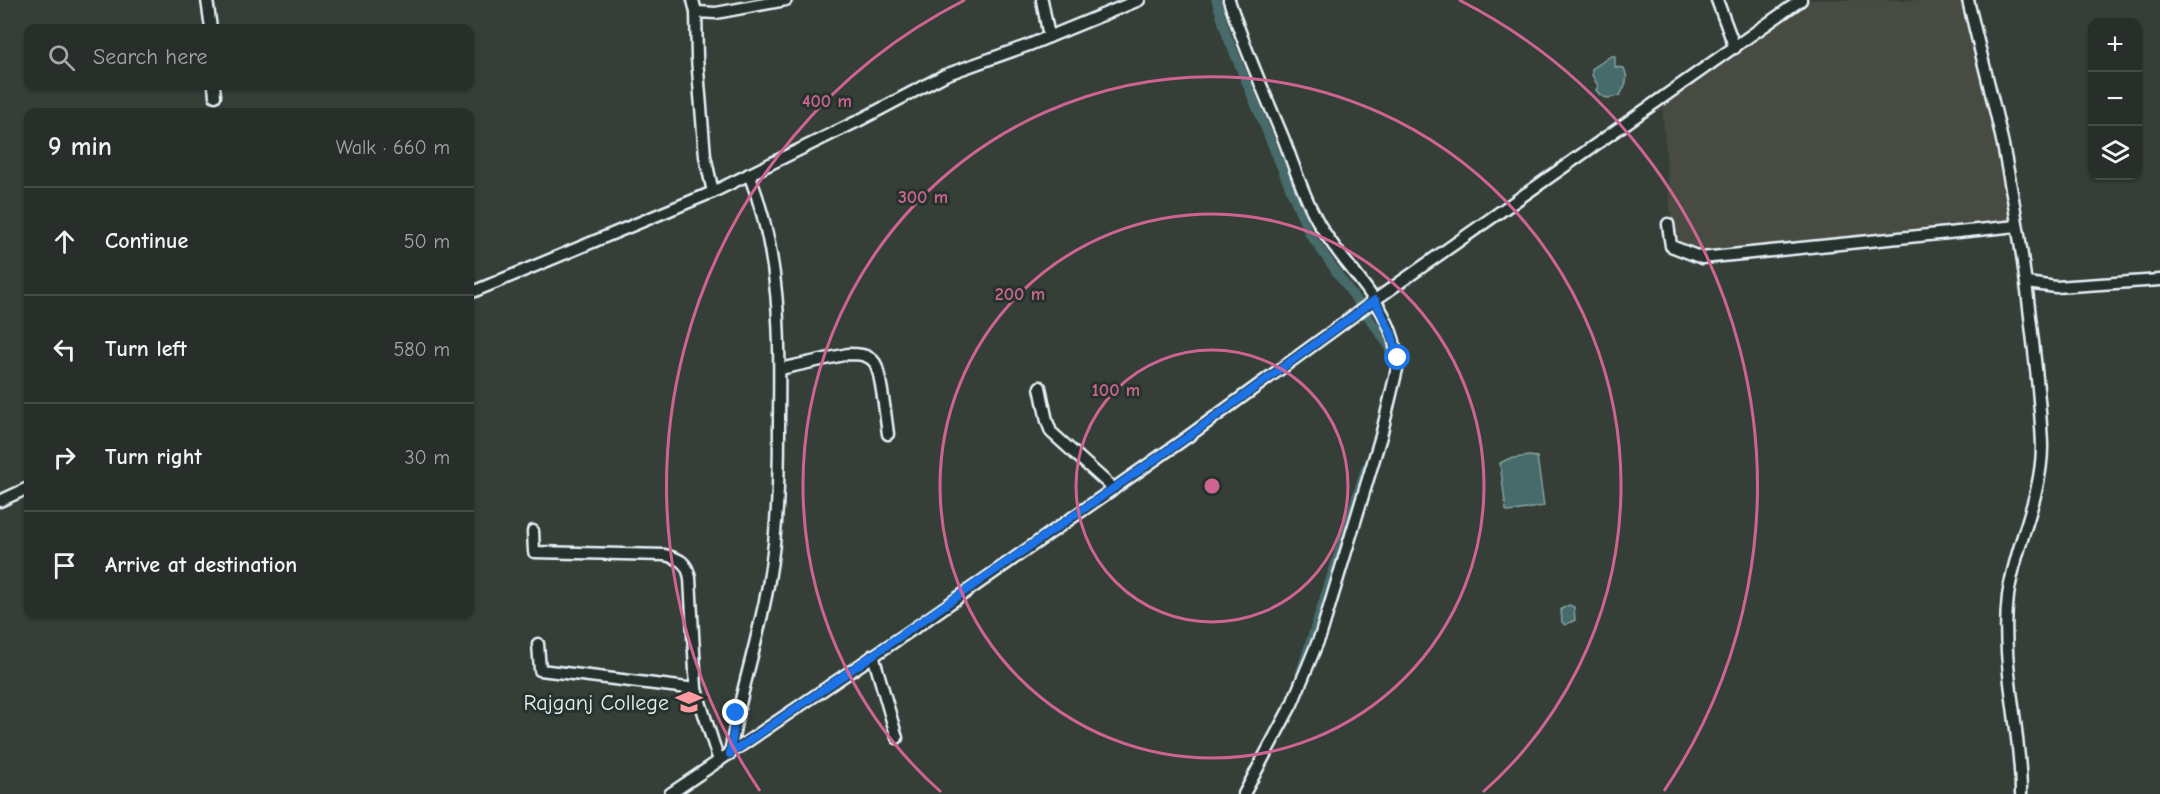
<!DOCTYPE html>
<meta charset="utf-8">
<style>
:root{--surface:#282e29;--page:#343a35;--text:#f1f3f6;--muted:#a5a8a8;--line:#444a46}
body{margin:0;font-family:"Comic Neue",sans-serif;background:var(--page);color:var(--text)}
.controls{position:absolute;right:18px;top:18px;display:grid;overflow:hidden;border-radius:12px;box-shadow:0 2px 4px #0004}
.controls button{width:54px;height:54px;display:grid;place-items:center;padding:0;border:0;border-bottom:2px solid var(--line);background:var(--surface);color:var(--text);font:30px sans-serif}
.stop{position:absolute;width:18px;height:18px;margin:-14px;border:4px solid #1a73e8;border-radius:50%;background:#fff}
.stop.end{background:#1a73e8;border-color:#fff;box-shadow:0 2px 6px #0008}
.list{margin:0;padding:0;list-style:none}
h2{display:flex;justify-content:space-between;align-items:center;height:78px;margin:0;padding:0 24px;font-size:26px}
h2 small{font-size:20px;font-weight:400;color:var(--muted)}
.list li{display:grid;grid-template-columns:39px 1fr auto;gap:18px;align-items:center;box-sizing:border-box;height:108px;padding:0 24px;border-top:2px solid var(--line)}
.list b{display:block;font-size:22px;white-space:nowrap}
.list em{font-size:20px;font-style:normal;color:var(--muted)}
.icon{flex:none;width:33px;height:33px;fill:none;stroke:currentColor;stroke-width:2;stroke-linecap:round;stroke-linejoin:round}
.map{position:relative;flex:none;width:2160px;height:794px;overflow:hidden}
.search{position:absolute;background:var(--surface);box-shadow:0 2px 4px #0004;left:24px;top:24px;width:450px;height:66px;display:flex;align-items:center;gap:15px;box-sizing:border-box;padding:0 21px;border-radius:12px;color:var(--muted);font-size:22px}
.panel{position:absolute;background:var(--surface);box-shadow:0 2px 4px #0004;left:24px;top:108px;width:450px;height:510px;border-radius:12px}
.map>svg:first-child{display:block}
.built{fill:#474b43}
.water{fill:#476b6b;stroke:#87a1a3;stroke-width:1.5}
.lines{fill:none;stroke-linecap:round;stroke-linejoin:round}
.canal{stroke:#476b6b;stroke-width:9}
.minor-casing{stroke:#e8f1f8;stroke-width:15}
.minor{stroke:#26332d;stroke-width:10}
.route{stroke:#1a73e8;stroke-width:8}
.ring{fill:none;stroke:#cf6492;stroke-width:3}
.labels{text-anchor:middle;stroke-width:6;stroke-linejoin:round;paint-order:stroke}
.poi-label{font-size:22px;fill:#e8f1f8;stroke:#26332d;text-anchor:end}
.centre{fill:#cf6492;stroke:#26332d;stroke-width:3}
.ring-label{font-size:18px;text-anchor:middle;font-weight:bold;fill:#cf6492;stroke:#26332d;stroke-width:6;stroke-linejoin:round;paint-order:stroke}
</style>
<div class="map">
<svg width="2160" height="794" viewBox="0 0 2160 794">
<rect width="100%" height="100%" fill="#353e37"/>
<filter id="ink" filterUnits="userSpaceOnUse"><feTurbulence type="fractalNoise" baseFrequency=".0167" numOctaves="2"/><feDisplacementMap in="SourceGraphic" scale="12" xChannelSelector="R" yChannelSelector="G"/><feConvolveMatrix kernelMatrix="1 2 1 2 8 2 1 2 1" color-interpolation-filters="sRGB"/></filter>
<g filter="url(#ink)">
<path class="built" d="M1811 0H1962L2012 221 1702 255 1673 243 1662 106Z"/>
<g class="water">
<path d="M1611 56H1615V67L1624 68C1629 79 1626 85 1620 95 1609 99 1603 100 1596 90L1598 86 1592 75V69Z"/>
<path d="M1529 456 1537 457 1544 506 1509 512 1506 510 1500 463 1508 459Z"/>
<path d="M1569 605 1574 607 1575 620 1565 625 1562 622 1561 609Z"/>
</g>
<g class="lines">
<g class="canal">
<path d="M1216 0 1227 36 1308 232 1388 345 1393 362"/>
<path d="M1300 674 1366 467"/>
</g>
<defs>
<g id="minor">
<path d="M207 0 211 28"/>
<path d="M693 0 696 12 697 58 705 156 713 192"/>
<path d="M1042 0 1049 37"/>
<path d="M1229 0C1244 48 1265 94 1284 140 1294 166 1303 195 1317 220 1343 269 1400 309 1397 369L1381 436 1321 634 1292 704 1244 794"/>
<path d="M1717 0 1735 48"/>
<path d="M1968 0C1979 48 1993 97 2003 145 2016 210 2026 276 2033 342 2037 377 2041 411 2042 446 2042 498 2015 544 2008 596 2000 663 2021 727 2021 794"/>
<path d="M696 12 716 13 786 0"/>
<path d="M214 86 215 96"/>
<path d="M1668 224 1671 246 1702 258 2017 226"/>
<path d="M2027 283 2056 287 2160 280"/>
<path d="M470 293 713 192 858 121 945 75 1029 45 1139 0"/>
<path d="M780 369 848 354C857 354 869 354 875 363 881 372 886 420 888 434"/>
<path d="M1040 387 1047 421 1051 432 1114 489"/>
<path d="M0 501 28 488"/>
<path d="M533 531 534 552 665 555C680 559 687 562 690 578L696 689"/>
<path d="M538 644 540 670 696 689 719 761"/>
<path d="M873 655 897 738"/>
<path d="M730 754C739 695 759 639 769 580 778 527 779 475 779 421 780 336 781 255 749 174"/>
<path d="M670 794 919 625 1186 438 1375 300 1801 0"/>
</g>
</defs>
<use href="#minor" class="minor-casing"/>
<use href="#minor" class="minor"/>
</g>
</g>
<g class="lines" filter="url(#ink)">
<path class="route" d="M736 713 730 754 1186 438 1375 300 1392 335 1398 358"/>
</g>
<g class="ring">
<circle cx="1212" cy="486" r="136"/>
<circle cx="1212" cy="486" r="272"/>
<path d="M941 792A409 409 0 1 1 1483 792"/>
<path d="M760 791A545 545 0 0 1 965 0M1459 0A545 545 0 0 1 1664 791"/>
</g>
<defs>
<symbol id="university-bare" viewBox="-9 -9 18 18"><path d="M0-5L7-2L0 1L-7-2ZM-4 1L0 2.5L4 1V4Q0 6-4 4Z" fill="#ff9aa2" stroke="#26332d" stroke-width="2.5" paint-order="stroke"/></symbol>
</defs>
<g fill-rule="evenodd">
<use href="#university-bare" x="670" y="683" width="38" height="38"/>
</g>
<g class="labels">
<g class="poi-label">
<text x="669" y="710">Rajganj College</text>
</g>
</g>
<circle cx="1212" cy="486" r="9" class="centre"/>
<g class="ring-label">
<text x="827" y="107">400 m</text>
<text x="923" y="203">300 m</text>
<text x="1020" y="300">200 m</text>
<text x="1116" y="396">100 m</text>
</g>
</svg>
<div class="controls">
<button>+</button>
<button>−</button>
<button><svg class="icon" aria-label="layers" viewBox="0 0 24 24"><path d="M12 4l9 5-9 5-9-5zM3 14l9 5 9-5"/></svg></button>
</div>
<div class="stop" style="left:1398px;top:358px"></div>
<div class="stop end" style="left:736px;top:713px"></div>
<div class="search"><svg class="icon" aria-label="search" viewBox="0 0 24 24"><circle cx="10" cy="10" r="6"/><path d="M15 15l6 6"/></svg>Search here</div>
<section class="panel">
<h2>9 min<small>Walk · 660 m</small></h2>
<ul class="list">
<li><svg class="icon" aria-label="ahead" viewBox="0 0 24 24"><path d="M12 20V5M6 11l6-6 6 6"/></svg><div><b>Continue</b></div><em>50 m</em></li>
<li><svg class="icon" aria-label="left" viewBox="0 0 24 24"><path d="M17 20v-9H6M10 6l-5 5 5 5"/></svg><div><b>Turn left</b></div><em>580 m</em></li>
<li><svg class="icon" aria-label="right" viewBox="0 0 24 24"><path d="M7 20v-9h11M14 6l5 5-5 5"/></svg><div><b>Turn right</b></div><em>30 m</em></li>
<li><svg class="icon" aria-label="arrive" viewBox="0 0 24 24"><path d="M6 21V4h12l-3 4 3 4H6"/></svg><div><b>Arrive at destination</b></div></li>
</ul>
</section>
</div>
